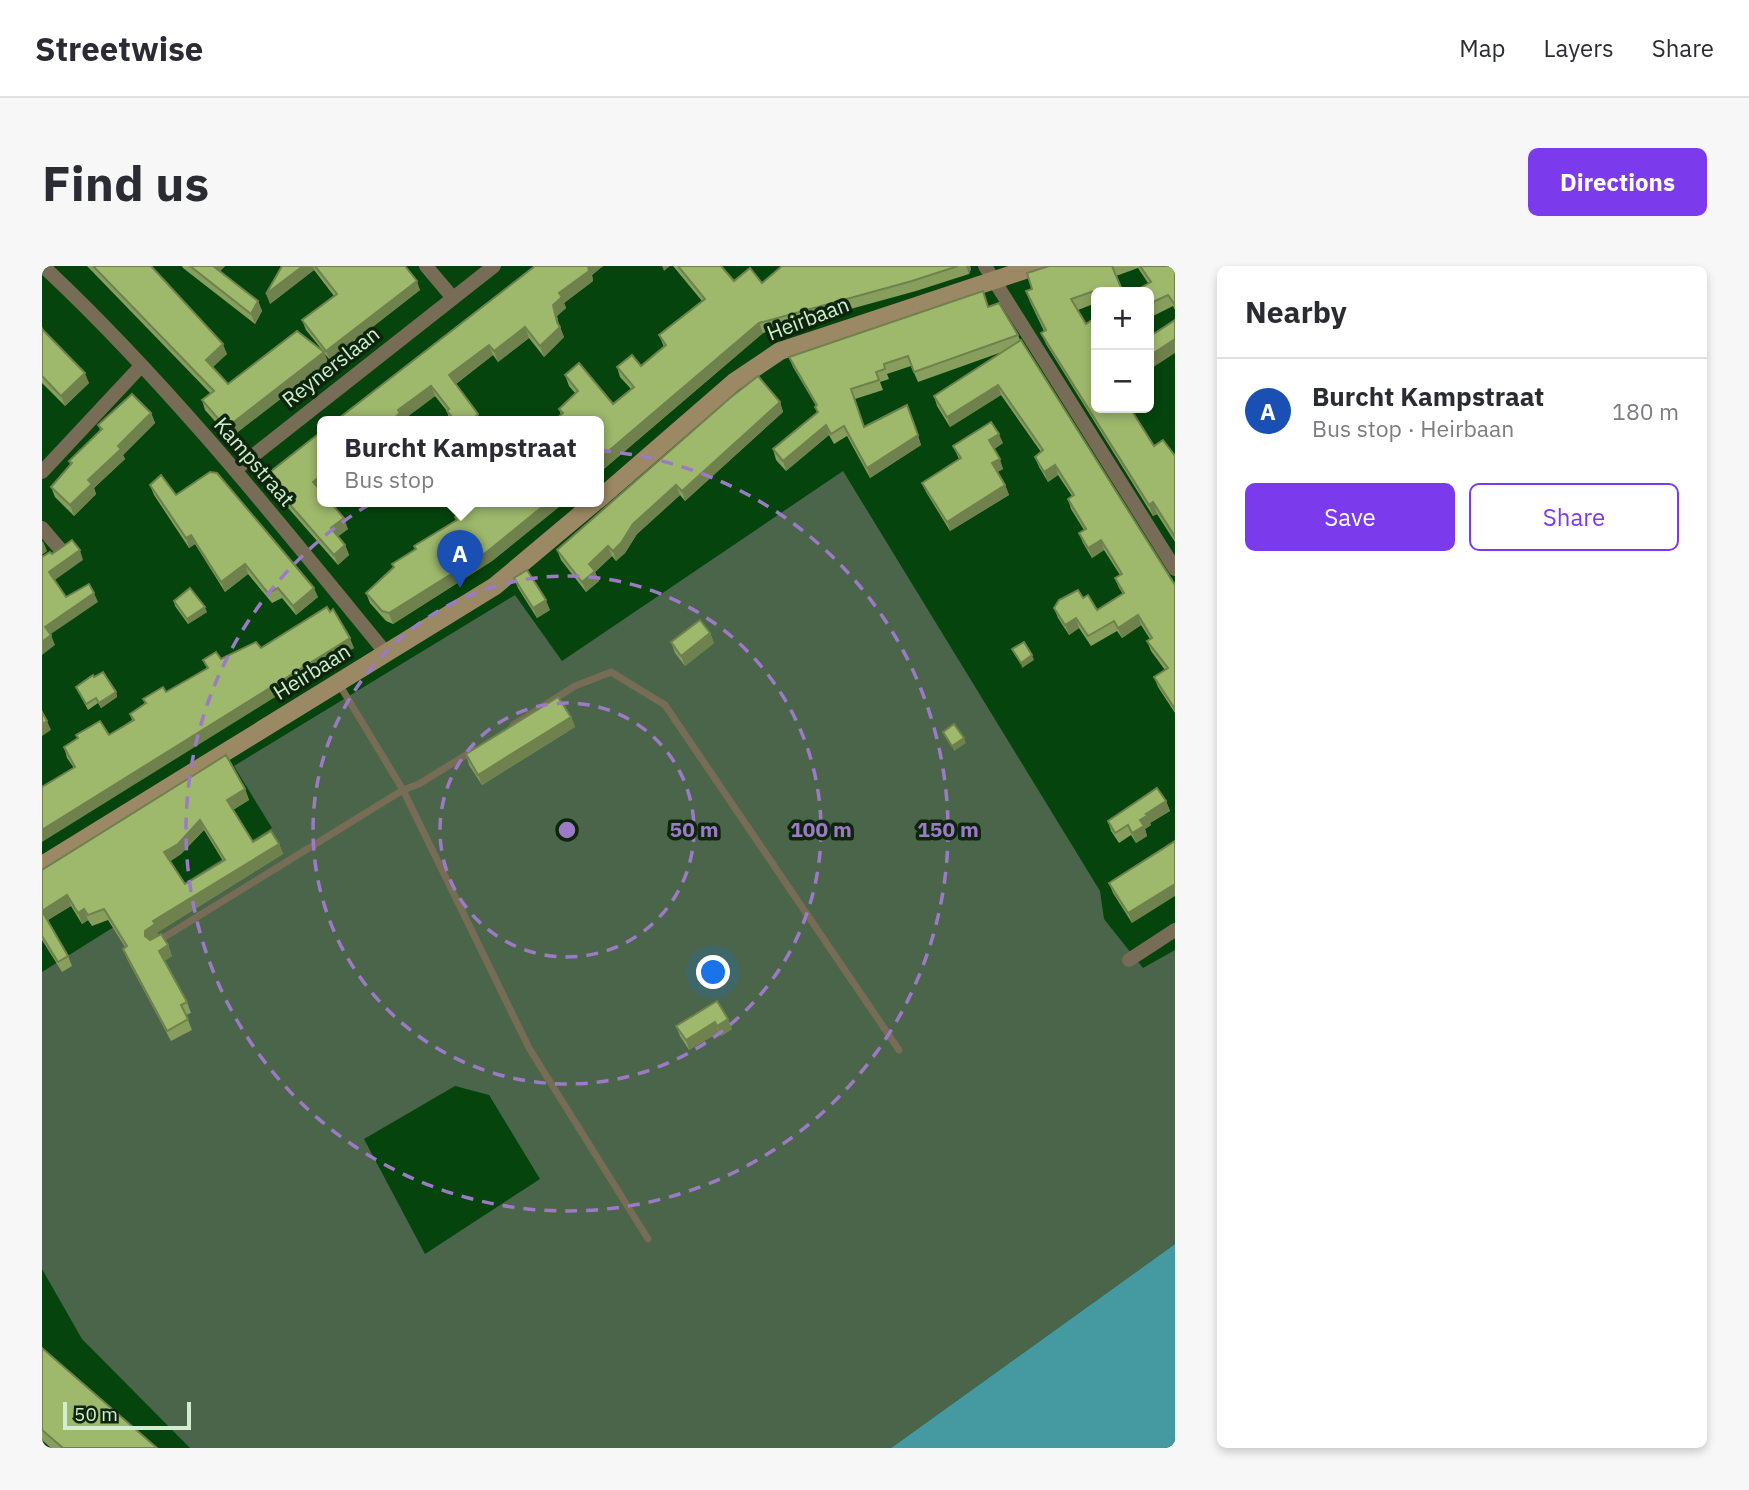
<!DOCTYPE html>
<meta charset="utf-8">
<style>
:root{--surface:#fff;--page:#f7f7f7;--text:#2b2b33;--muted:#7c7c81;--line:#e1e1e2;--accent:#7c3aed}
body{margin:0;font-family:"IBM Plex Sans",sans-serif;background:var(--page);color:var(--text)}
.controls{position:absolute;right:21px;top:21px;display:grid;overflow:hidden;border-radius:10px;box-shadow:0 4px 10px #0003}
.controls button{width:63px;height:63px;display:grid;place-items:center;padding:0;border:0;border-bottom:2px solid var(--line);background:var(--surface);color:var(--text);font:35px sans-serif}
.scale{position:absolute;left:21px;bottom:18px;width:128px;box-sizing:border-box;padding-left:7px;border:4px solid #d1efd0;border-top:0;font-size:19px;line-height:24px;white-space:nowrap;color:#d1efd0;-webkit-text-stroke:5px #0d250d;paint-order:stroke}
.you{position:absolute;left:672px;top:707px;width:24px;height:24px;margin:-18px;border:5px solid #fff;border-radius:50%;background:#1a73e8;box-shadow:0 0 0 10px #1a73e833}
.badge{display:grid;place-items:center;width:46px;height:46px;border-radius:50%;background:var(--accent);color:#fff;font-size:23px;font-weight:700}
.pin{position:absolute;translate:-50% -58px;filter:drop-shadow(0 2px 4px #0008)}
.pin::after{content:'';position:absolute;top:37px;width:24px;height:21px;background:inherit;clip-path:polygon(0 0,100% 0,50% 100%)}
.popup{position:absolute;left:275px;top:150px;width:287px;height:91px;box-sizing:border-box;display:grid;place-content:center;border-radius:10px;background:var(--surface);filter:drop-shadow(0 2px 5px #0005);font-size:23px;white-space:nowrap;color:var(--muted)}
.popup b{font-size:26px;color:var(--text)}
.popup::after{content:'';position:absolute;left:50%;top:100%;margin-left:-14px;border:14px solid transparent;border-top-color:var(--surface)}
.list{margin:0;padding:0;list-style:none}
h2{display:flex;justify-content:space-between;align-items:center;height:91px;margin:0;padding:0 28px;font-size:30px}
h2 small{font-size:23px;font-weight:400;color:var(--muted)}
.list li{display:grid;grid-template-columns:46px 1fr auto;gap:21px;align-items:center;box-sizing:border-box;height:105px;padding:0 28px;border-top:2px solid var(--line)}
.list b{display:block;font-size:26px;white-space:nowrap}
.list p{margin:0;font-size:23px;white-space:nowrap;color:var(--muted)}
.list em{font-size:23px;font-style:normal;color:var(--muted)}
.actions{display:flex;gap:14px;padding:21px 28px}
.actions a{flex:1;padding:16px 0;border:2px solid var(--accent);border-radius:10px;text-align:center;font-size:24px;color:var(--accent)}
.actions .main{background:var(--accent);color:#fff}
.map{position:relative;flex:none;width:1133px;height:1182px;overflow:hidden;border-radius:10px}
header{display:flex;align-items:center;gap:42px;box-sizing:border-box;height:98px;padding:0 35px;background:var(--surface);border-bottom:2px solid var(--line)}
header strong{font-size:33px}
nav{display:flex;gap:38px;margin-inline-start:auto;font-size:24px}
.intro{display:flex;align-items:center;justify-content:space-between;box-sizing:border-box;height:168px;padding:0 42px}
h1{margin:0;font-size:49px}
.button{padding:18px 32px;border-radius:10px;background:var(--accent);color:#fff;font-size:24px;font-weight:700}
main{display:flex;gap:42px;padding:0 42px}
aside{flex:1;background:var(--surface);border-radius:10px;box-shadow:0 4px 10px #0003}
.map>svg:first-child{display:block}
.green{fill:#4a6549;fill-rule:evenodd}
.water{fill:#4599a1}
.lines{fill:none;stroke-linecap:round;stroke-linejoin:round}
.lane{stroke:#776c55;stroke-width:7}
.street{stroke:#776c55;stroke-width:14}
.secondary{stroke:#9b8864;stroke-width:18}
.wall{fill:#889e5d;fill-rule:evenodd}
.shaded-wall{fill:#6f814c}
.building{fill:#9eb86c;stroke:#6f814c;stroke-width:2;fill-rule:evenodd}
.ring{fill:none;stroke:#9d7ac6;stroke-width:3.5;stroke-dasharray:12 9}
.labels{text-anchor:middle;stroke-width:7;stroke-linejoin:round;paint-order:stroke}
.street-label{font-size:21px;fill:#d1efd0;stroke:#0d250d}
.centre{fill:#9d7ac6;stroke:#0d250d;stroke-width:3.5}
.ring-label{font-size:21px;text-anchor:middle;font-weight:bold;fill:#9d7ac6;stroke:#0d250d;stroke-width:7;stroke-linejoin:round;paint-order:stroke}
</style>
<header>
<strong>Streetwise</strong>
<nav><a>Map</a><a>Layers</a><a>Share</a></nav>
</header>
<div class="intro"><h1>Find us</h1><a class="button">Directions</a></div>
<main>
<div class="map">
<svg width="1133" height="1182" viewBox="0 0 1133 1182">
<rect width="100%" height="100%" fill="#05440c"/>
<path class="green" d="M801 205 1058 625 1062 653 1101 702 1133 684V978L849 1182H148L40 1073 0 1003V706L230 562 192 500 473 329 520 395ZM413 820 447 829 498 913 383 988 322 873Z"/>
<path class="water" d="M1133 978V1182H849Z"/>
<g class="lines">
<g class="lane">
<path d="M297 418 361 524 487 782 606 973"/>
<path d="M471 459 533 420 569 406 623 439 857 784"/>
<path d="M116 675 361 524 377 518 432 484"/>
</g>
<g class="street">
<path d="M1 0C127 118 235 254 344 387"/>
<path d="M384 0 411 32"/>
<path d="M943 0 1133 303"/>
<path d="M193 204 452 0"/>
<path d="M0 206 99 100"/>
<path d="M0 262 18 283"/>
<path d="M1087 694 1133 664"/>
</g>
<g class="secondary">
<path d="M556 234 692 116 738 85 995 0"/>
<path d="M0 599 453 320 553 236"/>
</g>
</g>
<g class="wall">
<path d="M45 0H109L185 88 170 101 186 118 281 85 264 64 260 54 292 30 272 4 228 38 240 0H363L378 24 288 94 282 87 286 96 188 172 163 144 160 134 168 127Z"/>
<path d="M140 0H183L178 5 216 35 220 45 213 58 141 2Z"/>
<path d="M493 0H561L550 9 551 15 522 37 524 42 515 50 517 59 522 71 502 91 487 72 456 96 451 89 414 118 439 156H408L405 145 393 130 361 154 292 156Z"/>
<path d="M631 0H679L692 15 720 17 740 0H928L929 3 927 8 874 25 721 67 556 208 519 149 517 143 533 127 527 120 523 109 571 138 589 123 578 111 575 101 599 100 622 81 617 69 660 35Z"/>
<path d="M1007 0H1133V44L1131 40 1107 52 1106 17 1096 2 1074 10 1081 26H1054V37L1036 44 1054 142 1112 180 1133 190V276L1115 248 1111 250 1004 78 999 67 1002 65 988 36 984 25 990 23Z"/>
<path d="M947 41 976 69 978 74 1133 319V447L1116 421 1112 411 1123 404 1109 385 1105 375 1108 373 1099 359 1080 372 1075 365 1049 380 1037 362 1027 369 1016 352 1012 342 1041 332 1055 344 1081 328 1077 322 1073 312 1078 309 1062 284 1050 292 1041 277 1037 267 1042 264 1029 243 1026 233 1030 230 1016 209 1006 216 997 201 993 191 999 186 959 129 908 161 895 140 892 130 960 86 876 116 869 100 845 108 847 113 838 116 841 124 813 133 822 161 865 139 879 179 828 212 805 170 792 178 787 169 744 205 734 194 731 183 775 147 774 140 751 101 747 91Z"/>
<path d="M0 60 1 64 47 117 23 140 0 117Z"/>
<path d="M738 136 741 146 643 235 638 229 595 268 583 287 574 295 570 290 553 306 557 315 544 326 519 294 515 284Z"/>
<path d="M109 147 113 157 81 189 83 193 52 222 54 228 32 250 13 231 9 221 28 199 27 195 58 164 56 159Z"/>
<path d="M280 165V222L278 224 306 263 296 270 303 279 307 289 296 299 227 220 223 210Z"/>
<path d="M961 177 952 183 961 203 955 206 963 219 967 229 908 265 884 226 880 217 917 193 911 180Z"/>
<path d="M108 219 134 229 276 331 254 349 240 332 230 337 206 308 183 326 153 278 147 282 112 229Z"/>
<path d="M433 236H523L450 295 351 358 344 355 328 337 324 327 352 302 350 298 373 283 372 280 414 254Z"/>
<path d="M472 312 508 344 495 352 476 322Z"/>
<path d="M132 335 165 346 146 358 133 340Z"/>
<path d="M668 367 672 377 643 400 633 387 629 376Z"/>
<path d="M219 382H312L32 502 25 492 22 481 36 473 34 469H67L90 454 88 448 103 438 101 433 124 426 165 402 161 394 179 393Z"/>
<path d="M52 411 74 426 75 431 59 442 56 437 46 444 34 421Z"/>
<path d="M529 451 533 461 440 519 427 499 424 488Z"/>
<path d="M203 523 207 534 191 544 211 576 237 578 241 588 116 666V668L112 671 126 679 130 690 122 695 145 736 149 747 144 749 150 764 129 775 85 693 81 683 83 681 66 654 50 660 46 654 40 658 29 640 6 654 26 690 30 700 20 706 0 674V604ZM162 564 181 595 143 618 128 595 139 588Z"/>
<path d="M1124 535 1128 545 1108 557 1109 559 1103 563 1105 570 1094 577 1089 569 1077 577 1069 565 1066 555Z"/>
<path d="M1133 575 1090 657 1071 627 1067 617Z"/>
<path d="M675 735 690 763 679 770 677 766 647 784 638 770 634 760Z"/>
<path d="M0 1082 115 1182H9L0 1174Z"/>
</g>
<g class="shaded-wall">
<path d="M171 0H183L174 10Z"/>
<path d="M261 0H271L272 4 228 38 224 28Z"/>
<path d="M546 0H561L550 9 551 15 522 37 524 42 515 50 517 62 518 61 522 71 502 91 498 80 515 56 511 39 517 27Z"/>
<path d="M620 0H628L622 5Z"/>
<path d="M924 0H928L929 3 927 8Z"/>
<path d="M375 15 378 24 288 94 284 85Z"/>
<path d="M216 35 220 45 213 58 209 48Z"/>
<path d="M717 57 721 67 556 208V194Z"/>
<path d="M483 61 487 72 456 96 452 85Z"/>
<path d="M1133 73V87L1107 104V90Z"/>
<path d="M181 78 185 88 168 104 164 94Z"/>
<path d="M447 79 451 89 411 120 407 109Z"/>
<path d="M282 86 286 96 188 172 184 162Z"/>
<path d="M43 107 47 117 23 140 19 130Z"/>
<path d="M956 119 959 129 908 161 905 151Z"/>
<path d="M389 120 393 130 361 154V156H348L356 144Z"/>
<path d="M738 136 741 146 643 235 640 225Z"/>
<path d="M109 147 113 157 81 189 83 193 52 222 54 228 32 250 28 239 46 214 76 180Z"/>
<path d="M436 148 439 156H428Z"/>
<path d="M784 159 787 169 744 205 741 195Z"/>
<path d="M957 168 961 177 951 184 947 174Z"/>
<path d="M876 169 879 179 828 212 825 202Z"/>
<path d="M958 193 961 203 954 207 950 197Z"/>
<path d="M1013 199 1016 209 1006 216 1002 206Z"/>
<path d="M280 209V222L274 226 271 216Z"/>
<path d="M634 219 638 229 595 268 583 287 574 295 571 285 591 258Z"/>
<path d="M963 219 967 229 908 265 905 256Z"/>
<path d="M506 236H523L450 295 351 358 347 347Z"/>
<path d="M1111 236 1115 248 1111 250 1107 239Z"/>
<path d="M302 252 306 263 293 273 289 262Z"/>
<path d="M149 269 153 278 147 282 144 272Z"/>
<path d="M1059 274 1062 284 1050 292 1046 282Z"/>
<path d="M1 275 5 285 0 289V276Z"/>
<path d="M303 279 307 289 296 299 292 289Z"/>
<path d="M566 280 570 290 553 306 557 315 544 326 540 316 547 298Z"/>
<path d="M38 284 41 294 10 316 7 306Z"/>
<path d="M203 298 206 308 183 326 179 316Z"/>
<path d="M272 322 276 331 254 349 251 340Z"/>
<path d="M52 327 56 336 6 370 3 361Z"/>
<path d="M504 334 508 344 495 352 491 342Z"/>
<path d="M163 341 165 346 146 358 145 353Z"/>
<path d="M1096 349 1099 359 1080 372 1076 362Z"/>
<path d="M1034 352 1037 362 1027 369 1023 359Z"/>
<path d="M668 367 672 377 643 400 639 390Z"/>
<path d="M9 369 13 379 0 389V376Z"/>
<path d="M308 372 312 382 0 576V564Z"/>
<path d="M990 389 992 394 980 402 979 397Z"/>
<path d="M74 426 75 431 59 442 57 437Z"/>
<path d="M529 451 533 461 440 519 436 509Z"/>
<path d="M5 455 9 464 0 470V458Z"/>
<path d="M922 472 924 477 912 485 910 480Z"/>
<path d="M203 523 207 534 189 545 185 534Z"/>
<path d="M1124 535 1128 545 1108 557 1109 559 1103 563 1105 570 1094 577 1090 567 1098 554 1104 548Z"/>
<path d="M158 554 162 564 139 588 126 597 122 586Z"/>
<path d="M237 578 241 588 116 666V668L106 676 103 670V665L111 655Z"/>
<path d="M1133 618V630L1090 657 1086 647Z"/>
<path d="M25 629 29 640 4 655 0 645Z"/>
<path d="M42 643 46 654 40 658 36 647Z"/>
<path d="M126 679 130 690 121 696 117 685Z"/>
<path d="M686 753 690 763 679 770 675 760Z"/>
<path d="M673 756 677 766 647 784 644 774Z"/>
</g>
<g class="building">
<path d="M51 0H109L181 78 164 94 186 118 255 65 282 86 184 162 160 134 172 125Z"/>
<path d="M148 0H171L216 35 209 48Z"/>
<path d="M240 0H261L224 28Z"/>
<path d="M273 0H363L375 15 284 85 260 54 295 28Z"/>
<path d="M493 0H546L547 5 517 27 520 31 511 39 515 56 518 61 498 80 483 61 452 85 447 79 407 109 436 148 428 156H414L405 145 407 143 389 120 356 144 358 147 348 156H292Z"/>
<path d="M636 0H679L692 15 708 2 720 17 740 0H916L870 15 717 57 556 194V156H511L521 147 517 143 536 125 523 109 537 97 571 138 592 121 575 101 590 89 599 100 624 79 617 69 663 33Z"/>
<path d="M1007 0H1070L1081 26H1056L1055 24 1029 33 1044 58 1054 51V142H1088L1112 180 1121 174 1133 190V271L1111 236 1107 239 999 67 1004 64 984 25 990 23 985 7Z"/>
<path d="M1098 0H1133V39L1126 29 1107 38V26H1091L1109 16Z"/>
<path d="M941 25 946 41 957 37 976 69 872 106 866 90 842 98 843 103 834 106 837 114 809 123 822 161 865 139 876 169 825 202 802 160 789 168 784 159 741 195 731 183 776 146 773 141 775 139 747 91Z"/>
<path d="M1133 54V73L1107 90V71Z"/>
<path d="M0 63 43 107 19 130 0 110Z"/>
<path d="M979 74 1133 319V443L1112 411 1126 402 1105 375 1110 372 1096 349 1076 362 1072 355 1046 370 1034 352 1023 359 1012 342 1017 334 1036 324 1041 332 1046 329 1055 344 1082 327 1073 312 1080 308 1059 274 1046 282 1037 267 1044 263 1026 233 1032 229 1013 199 1002 206 993 191 1001 184 956 119 905 151 892 130Z"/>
<path d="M716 110 738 136 640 225 634 219 591 258 579 277 571 285 566 280 547 298 553 305 540 316 515 284 688 132Z"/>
<path d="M90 128 109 147 76 180 79 183 46 214 50 218 28 239 9 221 30 197 27 195 60 163 56 159Z"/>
<path d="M949 156 957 168 947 174 958 193 950 197 963 219 905 256 880 217 919 192 911 180Z"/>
<path d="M280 165V209L271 216 280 226V236H288L302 252 289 262 303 279 292 289 223 210Z"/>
<path d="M168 206 175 207 272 322 251 340 236 322 226 327 203 298 179 316 149 269 144 272 108 219 119 209 134 229Z"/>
<path d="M433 236H506L446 285 347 347 340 345 324 327 352 301 350 298 374 283 372 280 415 254 413 251Z"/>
<path d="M30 274 38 284 7 306 24 331 47 318 52 327 3 361 9 369 0 376V291L8 286 10 288Z"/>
<path d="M485 304 504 334 491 342 472 312Z"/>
<path d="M148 322 163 341 145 353 132 335Z"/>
<path d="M285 341 288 346 291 343 308 372 0 564V521L33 501 22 481 36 472 34 469 58 455 67 469 92 454 88 448 104 437 101 433 121 421 124 426 166 402 161 394 174 386 179 393 214 376 219 382Z"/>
<path d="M658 354 668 367 639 390 629 376Z"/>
<path d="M982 376 990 389 979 397 970 383Z"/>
<path d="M61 406 74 426 57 437 54 432 44 438 34 421 51 409 52 411Z"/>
<path d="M516 431 529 451 436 509 424 488Z"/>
<path d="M0 446 5 455 0 458Z"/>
<path d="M912 458 922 472 910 480 901 466Z"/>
<path d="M184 489 203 523 185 534 211 576 229 565 237 578 111 655 113 658 103 665V670L108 674 119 668 126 679 117 685 145 736 139 739 146 753 125 765 81 683 85 680 62 643 46 649 42 643 36 647 25 629 0 645 26 690 16 696 0 670V604ZM158 554 183 594 143 618 122 586 136 578Z"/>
<path d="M1115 522 1124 535 1104 548 1106 549 1098 554 1102 560 1090 567 1086 559 1073 567 1066 555Z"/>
<path d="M1133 575V618L1086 647 1067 617Z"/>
<path d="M675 735 686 753 675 760 673 756 644 774 634 760Z"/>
<path d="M0 1082 115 1182H21L0 1164Z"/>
</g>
<g class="ring">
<circle cx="525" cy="564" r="127"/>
<circle cx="525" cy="564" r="254"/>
<circle cx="525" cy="564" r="381"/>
</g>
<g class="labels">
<g class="street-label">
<text transform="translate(766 53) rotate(-21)" y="7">Heirbaan</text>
<text transform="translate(289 101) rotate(-38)" y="7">Reynerslaan</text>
<text transform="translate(212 196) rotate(49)" y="7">Kampstraat</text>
<text transform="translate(270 406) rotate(-32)" y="7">Heirbaan</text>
</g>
</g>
<circle cx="525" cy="564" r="10" class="centre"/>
<g class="ring-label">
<text x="652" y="571">50 m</text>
<text x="779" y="571">100 m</text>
<text x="906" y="571">150 m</text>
</g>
</svg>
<div class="controls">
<button>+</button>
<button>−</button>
</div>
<div class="scale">50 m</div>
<div class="you"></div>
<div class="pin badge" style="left:418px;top:322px;background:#1a4fb4">A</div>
<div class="popup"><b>Burcht Kampstraat</b>Bus stop</div>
</div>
<aside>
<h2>Nearby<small></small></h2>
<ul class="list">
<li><span class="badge" style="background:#1a4fb4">A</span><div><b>Burcht Kampstraat</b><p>Bus stop · Heirbaan</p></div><em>180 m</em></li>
</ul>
<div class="actions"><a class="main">Save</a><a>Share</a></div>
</aside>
</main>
